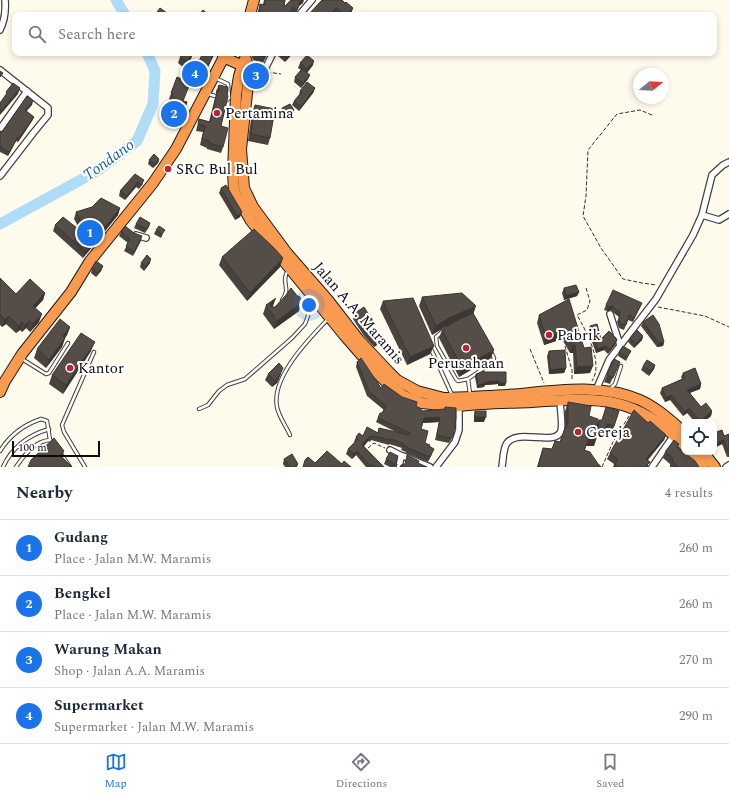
<!DOCTYPE html>
<meta charset="utf-8">
<style>
:root{--surface:#fff;--page:#f6f6f7;--text:#1f2937;--muted:#747a83;--line:#e0e1e3;--accent:#1a73e8}
body{margin:0;font-family:Spectral,serif;background:var(--page);color:var(--text)}
.controls{position:absolute;right:12px;bottom:12px;display:grid;overflow:hidden;border-radius:8px;box-shadow:0 2px 6px #0003}
.controls button{width:36px;height:36px;display:grid;place-items:center;padding:0;border:0;border-bottom:1px solid var(--line);background:var(--surface);color:var(--text);font:20px sans-serif}
.compass{position:absolute;left:633px;top:68px;width:36px;height:36px;border-radius:50%;background:var(--surface);box-shadow:0 2px 6px #0003;rotate:72deg}
.scale{position:absolute;left:12px;bottom:10px;width:88px;box-sizing:border-box;padding-left:4px;border:2px solid #0c0c0c;border-top:0;font-size:11px;line-height:14px;white-space:nowrap;color:#0c0c0c;-webkit-text-stroke:3px #fff;paint-order:stroke}
.you{position:absolute;left:309px;top:305px;width:14px;height:14px;margin:-10px;border:3px solid #fff;border-radius:50%;background:#1a73e8;box-shadow:0 0 0 6px #1a73e833}
.badge{display:grid;place-items:center;width:26px;height:26px;border-radius:50%;background:var(--accent);color:#fff;font-size:13px;font-weight:700}
.pin{position:absolute;translate:-50% -50%;border:2px solid #fff;box-shadow:0 1px 4px #0006}
.list{margin:0;padding:0;list-style:none}
h2{display:flex;justify-content:space-between;align-items:center;height:52px;margin:0;padding:0 16px;font-size:17px}
h2 small{font-size:13px;font-weight:400;color:var(--muted)}
.list li{display:grid;grid-template-columns:26px 1fr auto;gap:12px;align-items:center;box-sizing:border-box;height:56px;padding:0 16px;border-top:1px solid var(--line)}
.list b{display:block;font-size:15px;white-space:nowrap}
.list p{margin:0;font-size:13px;white-space:nowrap;color:var(--muted)}
.list em{font-size:13px;font-style:normal;color:var(--muted)}
.icon{flex:none;width:22px;height:22px;fill:none;stroke:currentColor;stroke-width:2;stroke-linecap:round;stroke-linejoin:round}
.map{position:relative;flex:none;width:729px;height:467px;overflow:hidden}
.search{position:absolute;background:var(--surface);box-shadow:0 2px 6px #0003;left:12px;right:12px;top:12px;height:44px;display:flex;align-items:center;gap:10px;box-sizing:border-box;padding:0 14px;border-radius:8px;color:var(--muted);font-size:15px}
.sheet{height:276px;background:var(--surface)}
nav{display:flex;justify-content:space-around;align-items:center;box-sizing:border-box;height:56px;border-top:1px solid var(--line);background:var(--surface);font-size:11px;color:var(--muted)}
nav a{display:grid;justify-items:center;gap:2px}
nav .on{color:var(--accent)}
.map>svg:first-child{display:block}
.lines{fill:none;stroke-linecap:round;stroke-linejoin:round}
.river{stroke:#afddf8;stroke-width:11}
.lane-casing{stroke:#3f3f3f;stroke-width:4.5}
.street-casing{stroke:#3f3f3f;stroke-width:8}
.highway-casing{stroke:#1d1d1d;stroke-width:12}
.path{stroke:#2e2e2e;stroke-width:1;stroke-dasharray:4 2;stroke-linecap:butt}
.lane{stroke:#fff;stroke-width:2.5}
.street{stroke:#fff;stroke-width:5.5}
.highway{stroke:#f89b50;stroke-width:10}
.wall{fill:#49423e}
.shaded-wall{fill:#3c3632}
.building{fill:#554d48;stroke:#3c3632}
.poi-dot{fill:#c0212a;stroke:#fff;stroke-width:1.5}
.labels{text-anchor:middle;stroke-width:4;stroke-linejoin:round;paint-order:stroke}
.poi-label{font-size:15px;fill:#0c0c0c;stroke:#fff;text-anchor:start}
.street-label{font-size:15px;fill:#0c0c0c;stroke:#fff}
.water-label{font-size:16px;font-style:italic;fill:#1364a1;stroke:#fff}
</style>
<div class="map">
<svg width="729" height="467" viewBox="0 0 729 467">
<rect width="100%" height="100%" fill="#fffbec"/>
<g class="lines">
<g class="river">
<path d="M116 0 125 15"/>
<path d="M0 224 97 171 137 141 153 104 155 71 147 53"/>
</g>
<defs>
<g id="lane">
<path d="M215 78 228 84 229 98 227 100"/>
<path d="M208 94 215 96"/>
<path d="M282 300C292 287 280 284 288 270"/>
<path d="M443 331 436 337 437 346 456 379 458 381 468 379 470 394"/>
<path d="M431 349 452 395"/>
<path d="M22 359 46 374 49 373 68 343"/>
<path d="M468 379 493 362 494 358 491 352"/>
<path d="M611 388 615 384 621 366"/>
<path d="M199 409 208 405 219 391 227 385 245 379 292 338 305 324 308 316V310L298 298"/>
<path d="M290 435C286 426 279 417 277 407 271 377 309 339 328 319"/>
<path d="M0 451C10 435 23 425 41 419L47 421 50 440"/>
<path d="M61 454 70 467"/>
<path d="M3 467C12 447 29 435 49 429"/>
<path d="M16 467C24 455 35 441 50 440L52 442"/>
<path d="M85 467 64 432 62 425 94 352"/>
</g>
<g id="street">
<path d="M299 15 312 0"/>
<path d="M0 30C5 20 6 12 5 0"/>
<path d="M0 70 48 108V115L34 132 0 176"/>
<path d="M247 72 266 67 273 53"/>
<path d="M0 129 27 91"/>
<path d="M702 215 719 220 729 214"/>
<path d="M136 235 146 238"/>
<path d="M610 314 620 345"/>
<path d="M596 390 609 360 656 299 693 235 702 215 712 175 723 165 729 162"/>
<path d="M390 450 402 456"/>
<path d="M399 467 401 457 403 456 430 467"/>
<path d="M436 467 455 442 459 430V406"/>
<path d="M502 467C503 461 503 448 507 443 519 428 555 447 561 431 563 424 560 408 560 400"/>
<path d="M652 467 674 435"/>
<path d="M726 467 729 465"/>
</g>
<g id="highway">
<path d="M250 15 254 0"/>
<path d="M223 57 243 66"/>
<path d="M245 58 239 76 236 95 233 172 234 191 251 221 344 335 377 373 389 385 404 396 422 403 441 405 459 406C483 403 508 403 532 402 598 398 634 394 684 445"/>
<path d="M246 59 249 71 248 84 241 149 244 188 253 207 287 253 328 300 359 340 389 372 397 380 417 391 444 398C469 397 495 396 520 394 559 390 602 384 640 400 656 407 671 421 684 432"/>
<path d="M0 392 5 381 22 354 71 292 90 261 153 183 176 149 226 53"/>
<path d="M691 452 703 467"/>
<path d="M703 452 715 467"/>
</g>
</defs>
<use href="#lane" class="lane-casing"/>
<use href="#street" class="street-casing"/>
<use href="#highway" class="highway-casing"/>
<g class="path">
<path d="M267 72 281 74"/>
<path d="M191 82H201"/>
<path d="M652 115 640 110 617 114 588 150 586 196 583 216 601 248 623 279 642 283 656 285"/>
<path d="M586 288 590 301 587 310 577 315C586 331 604 363 592 381"/>
<path d="M658 307 705 316 729 327"/>
<path d="M565 346 572 370V381"/>
<path d="M530 349 544 383"/>
<path d="M368 448 374 443 385 448"/>
<path d="M594 460 596 461 601 467"/>
<path d="M602 467 613 442 629 416"/>
</g>
<use href="#lane" class="lane"/>
<use href="#street" class="street"/>
<use href="#highway" class="highway"/>
</g>
<g class="wall">
<path d="M264 0H285L284 7 303 3 299 6 295 15H294L291 13 290 15H257L258 11 260 4H263Z"/>
<path d="M345 3 353 8 350 15H336L334 14 308 15Z"/>
<path d="M181 53H193L190 61 184 68 178 63 180 57 182 54Z"/>
<path d="M203 53H217L216 55 214 54 205 74 200 72 197 78 193 75Z"/>
<path d="M253 53H268L263 63 253 60 252 57Z"/>
<path d="M279 53H293L285 62 278 56Z"/>
<path d="M300 63 313 65 307 73 310 75 308 79 301 88 294 82 295 77 301 70 298 68Z"/>
<path d="M257 70 262 77 261 81 255 80V74Z"/>
<path d="M177 77 183 101 187 102 179 125 163 118 170 100 169 99Z"/>
<path d="M219 85 227 95 221 126 223 147 221 153 207 149V148L200 145 203 132 196 131 199 119 209 122 216 94V91Z"/>
<path d="M315 88 313 93 299 111 292 105 294 101 299 95 300 91Z"/>
<path d="M32 105 26 111 34 117 32 121 18 142 16 141 8 156 0 152V131L2 132Z"/>
<path d="M255 105 270 138 268 145 248 141 252 112Z"/>
<path d="M282 108 294 110 292 115 284 119 281 112Z"/>
<path d="M159 159 158 163 153 168 148 164 149 160Z"/>
<path d="M135 174 143 184 139 189 136 187 125 200 119 196 120 191Z"/>
<path d="M221 188 242 212 240 217 235 220 219 193Z"/>
<path d="M92 207 120 208 118 215 83 258 53 231 55 225 81 231 74 219 76 212Z"/>
<path d="M150 223 149 227 145 233 134 228 136 224Z"/>
<path d="M156 230 163 234 161 238 154 234Z"/>
<path d="M121 232 142 236 133 256 124 251 128 243 119 236Z"/>
<path d="M222 257 280 267 247 301 219 265Z"/>
<path d="M141 263H150L144 271 140 267Z"/>
<path d="M103 266 101 271 96 277 91 273 92 268Z"/>
<path d="M0 278 16 294 45 293 43 300 35 308 39 322 30 332 26 328 22 332 20 330 16 333 6 324 2 327 0 325Z"/>
<path d="M564 288 579 292 577 296 564 300 562 293Z"/>
<path d="M422 297 473 314 491 358 459 377 439 338 442 330 447 326 432 335 419 306Z"/>
<path d="M569 299 590 373 574 374 573 353H570L562 339 544 345 537 323 539 315Z"/>
<path d="M383 301 434 346 430 354 407 365 380 309Z"/>
<path d="M642 303 633 322 628 320 624 330 619 328 617 322 619 317 615 314 611 310 607 311 604 310 606 305Z"/>
<path d="M266 305 273 306V307L299 311 274 329 263 314Z"/>
<path d="M355 313 371 326 379 339 377 345 374 347 364 336 353 319Z"/>
<path d="M643 322 664 342 663 346 657 347 641 326Z"/>
<path d="M590 326 601 339 617 340 615 345 608 354 604 350 596 353 588 331Z"/>
<path d="M70 327 67 335 65 338 62 347 46 368 34 358 37 349Z"/>
<path d="M643 336 642 340 634 348 628 342 630 338Z"/>
<path d="M91 351 63 394 49 384 52 375Z"/>
<path d="M549 351 566 368 564 373 549 374 547 356Z"/>
<path d="M631 351 626 361 618 356 619 352Z"/>
<path d="M357 362 381 388 416 406 423 411 444 409 445 407 453 436 451 440 449 443 435 440 439 422 423 423 421 429 425 443 429 446 432 454 428 462 406 453V452L401 450 402 448 389 444V445L371 440 370 442 368 441 364 446 384 467H366L356 455 352 459 346 454 348 449 355 442H354L356 437 363 436 378 432 379 428 398 433 376 422 380 413H382L384 410 367 396 356 367Z"/>
<path d="M655 365 654 369 649 376 641 370 643 366Z"/>
<path d="M617 368 610 384 604 382 607 375Z"/>
<path d="M484 372H506L505 386H498V384L485 385 484 387 477 388 475 377 476 374Z"/>
<path d="M683 373 701 384 700 389 690 393 701 407 712 411 711 416 706 420 707 422H695L687 413 683 416 670 400 665 402 660 393 662 388 682 379 681 377Z"/>
<path d="M268 374H281L277 383 272 387 265 380Z"/>
<path d="M568 402 589 416 597 425 599 420H602L619 411 613 430 606 428 604 434 597 432 594 446H586L585 450 600 467H537L540 457 543 448 552 449 555 441 560 442 565 428V411Z"/>
<path d="M475 411 484 422H474V415Z"/>
<path d="M648 423 666 435 664 440 648 460V467H613L614 464 607 459 610 453Z"/>
<path d="M714 433 724 436 729 434V457H727L722 444 714 448Z"/>
<path d="M678 448 699 467H670V464L663 458 665 452Z"/>
<path d="M284 459 298 464 297 467H285L283 464Z"/>
<path d="M386 459 397 465V467H390L384 464Z"/>
</g>
<g class="shaded-wall">
<path d="M302 0H304L303 3 299 6 295 15 299 3Z"/>
<path d="M336 8 334 14 333 15H330Z"/>
<path d="M353 8 351 14 350 15H347Z"/>
<path d="M291 53H293L285 62 287 58Z"/>
<path d="M193 54 190 61 184 68 187 62Z"/>
<path d="M314 61 313 65 306 74 307 69Z"/>
<path d="M310 75 308 79 301 88 303 83Z"/>
<path d="M20 88 18 94 0 115V112Z"/>
<path d="M315 88 313 93 299 111 301 107Z"/>
<path d="M33 101 32 105 23 115 25 110Z"/>
<path d="M294 110 292 115 284 119 286 114Z"/>
<path d="M34 117 32 121 18 142 19 138Z"/>
<path d="M18 137 16 141 8 156 9 152Z"/>
<path d="M159 159 158 163 153 168 155 164Z"/>
<path d="M138 182 136 187 125 200 127 196Z"/>
<path d="M120 208 118 215 83 258 86 252Z"/>
<path d="M242 212 240 217 235 220 237 216Z"/>
<path d="M142 236 141 241 133 256 134 252Z"/>
<path d="M283 258 280 267 247 301 250 293Z"/>
<path d="M151 259 150 263 144 271 146 266Z"/>
<path d="M103 266 101 271 96 277 98 273Z"/>
<path d="M579 292 577 296 564 300 566 296Z"/>
<path d="M45 293 43 300 30 314 33 306Z"/>
<path d="M276 298 273 306 269 310 270 304Z"/>
<path d="M302 302 299 311 274 329 277 321Z"/>
<path d="M476 306 473 315 446 326 432 335 436 326 449 318Z"/>
<path d="M613 306 611 310 607 311 609 307Z"/>
<path d="M42 314 39 322 30 332 33 324Z"/>
<path d="M9 316 6 324 2 327 5 320Z"/>
<path d="M29 321 26 328 22 332 25 325Z"/>
<path d="M22 322 20 330 16 333 19 326Z"/>
<path d="M70 327 67 335 60 345 63 336Z"/>
<path d="M565 331 562 339 544 345 546 337Z"/>
<path d="M643 336 642 340 634 348 636 344Z"/>
<path d="M65 338 62 347 46 368 49 360Z"/>
<path d="M379 339 377 345 374 347 376 341Z"/>
<path d="M617 340 615 345 608 354 610 350Z"/>
<path d="M95 342 91 351 63 394 66 385Z"/>
<path d="M664 342 663 346 657 347 659 343Z"/>
<path d="M575 345 573 353H570L573 346Z"/>
<path d="M434 346 430 354 407 365 410 357Z"/>
<path d="M606 346 604 350 596 353 597 349Z"/>
<path d="M494 350 491 358 459 377 462 368Z"/>
<path d="M655 365 654 369 649 376 651 371Z"/>
<path d="M593 366 590 373 574 374 577 367Z"/>
<path d="M283 368 277 383 272 387 275 381Z"/>
<path d="M566 368 564 373 549 374 550 370Z"/>
<path d="M499 381 498 384 485 385 484 387 477 388 478 385 486 382Z"/>
<path d="M499 383H506L505 386H498Z"/>
<path d="M701 384 700 389 686 394 687 390Z"/>
<path d="M671 395 670 400 665 402 666 398Z"/>
<path d="M689 408 687 413 683 416 685 412Z"/>
<path d="M712 411 711 416 703 422 704 418Z"/>
<path d="M440 417 439 422 422 423 424 418Z"/>
<path d="M475 417H486L484 422H474Z"/>
<path d="M666 435 664 440 644 464 646 459Z"/>
<path d="M370 436 368 441 361 450 362 445Z"/>
<path d="M597 437 594 446H586L581 458 589 438Z"/>
<path d="M724 440 722 444 714 448V444Z"/>
<path d="M64 451 61 460 60 455Z"/>
<path d="M357 451 356 455 352 459 354 454Z"/>
</g>
<g class="building">
<path d="M265 0H285L284 7 291 0H302L299 3H300L297 10 293 7 290 15H259L260 4 265 5Z"/>
<path d="M322 0H342L345 3 346 2 353 8 347 15H345L336 8 330 15H308Z"/>
<path d="M160 8 167 13 165 15H155Z"/>
<path d="M203 10 209 15H199Z"/>
<path d="M183 13 194 15H183Z"/>
<path d="M183 53H191L193 54 187 62 180 57Z"/>
<path d="M203 53H212L214 54 207 68 202 66 199 72 195 69Z"/>
<path d="M255 53H267L265 57 255 54Z"/>
<path d="M282 53H291L287 58Z"/>
<path d="M307 55 314 61 307 69 300 63Z"/>
<path d="M264 69 262 77 256 76 257 70Z"/>
<path d="M302 69 310 75 303 83 295 77Z"/>
<path d="M0 71 3 73 0 77Z"/>
<path d="M189 74 193 76 183 101 187 102 181 119 165 112 173 94 171 93 177 77 186 81Z"/>
<path d="M307 82 315 88 301 107 294 101 302 92 300 91Z"/>
<path d="M13 83 20 88 0 112V103L7 93 6 92Z"/>
<path d="M219 85 228 87V91L227 94 228 96 221 126 228 128 223 147 209 143 210 141 202 139 205 126 198 124 199 119 210 122 217 93 220 90 218 87Z"/>
<path d="M27 96 33 101 25 110 34 117 19 138 18 137 9 152 0 147V131L2 132Z"/>
<path d="M290 104 294 110 286 114 282 108Z"/>
<path d="M255 105 275 109 270 138 251 134Z"/>
<path d="M154 154 159 159 155 164 149 160Z"/>
<path d="M135 174 144 180 141 185 138 182 127 196 120 191Z"/>
<path d="M226 185 242 212 237 216 221 188Z"/>
<path d="M101 198 120 208 86 252 55 225 63 217 92 240 76 212 92 207Z"/>
<path d="M140 217 150 223 147 229 136 224Z"/>
<path d="M125 226 134 233 142 236 134 252 126 246 130 239 121 232Z"/>
<path d="M159 226 165 230 162 234 156 230Z"/>
<path d="M254 229 274 248 283 258 250 293 222 257Z"/>
<path d="M147 255 151 259 146 266 141 263Z"/>
<path d="M96 261 103 266 98 273 92 268Z"/>
<path d="M0 278 16 294 30 279 45 293 33 306 42 314 33 324 29 321 25 325 22 322 19 326 9 316 5 320 0 315Z"/>
<path d="M576 285 579 292 566 296 564 288Z"/>
<path d="M291 288 302 302 277 321 266 305 276 298 270 304 271 307H275L286 295Z"/>
<path d="M613 290 642 303 634 318 629 315 626 325 620 324 619 318 620 312 616 310 613 306 609 307 606 305Z"/>
<path d="M462 293 476 306 449 318 436 326 422 297Z"/>
<path d="M413 298 434 346 410 357 383 301Z"/>
<path d="M569 299 584 348 591 347 593 366 577 367 575 345 573 346 565 331 546 337 539 315Z"/>
<path d="M364 307 373 321 369 323 379 339 376 341 366 330 355 313Z"/>
<path d="M473 313 494 350 462 368 442 330 452 323Z"/>
<path d="M653 315 659 324 664 342 659 343 643 322Z"/>
<path d="M60 319 70 327 63 336 65 338 49 360 37 349Z"/>
<path d="M597 324 601 339 609 331 616 338 617 340 610 350 606 346 597 349 590 326Z"/>
<path d="M637 330 643 336 636 344 630 338Z"/>
<path d="M81 333 95 342 66 385 52 375Z"/>
<path d="M623 346 631 351 627 357 619 352Z"/>
<path d="M565 350 566 368 550 370 549 351Z"/>
<path d="M361 358 381 388 384 384 402 397 417 402 416 406 423 411 445 409V407L456 408V419L453 436 451 438 437 435 440 417 424 418 421 429 428 431 425 443 430 445 429 446 434 449 430 457 408 448V447L403 445 404 444 391 439V440L373 436 372 437 370 436 362 445 384 467H376L372 464 370 466 357 451 354 454 348 449 358 439 356 437 359 433 363 436 367 427 378 433 379 428 409 435 410 433 378 418 380 413H382L386 406 369 391 357 362Z"/>
<path d="M614 359 620 362 613 378 607 375Z"/>
<path d="M647 360 655 365 651 371 643 366Z"/>
<path d="M279 363 283 368 279 376 275 381 268 374Z"/>
<path d="M695 368 701 384 687 390 701 407 706 403 712 411 704 418 707 422H700L689 408 685 412 671 395 666 398 662 388 685 378 683 373Z"/>
<path d="M484 371V372H506V383H499V381L486 382V383L478 385 476 374Z"/>
<path d="M568 402 591 406 589 416 598 419 597 437 589 438 584 450 590 452 600 467H538L543 448 552 449 555 441 560 442 565 428 568 423Z"/>
<path d="M606 407 619 411 614 426 607 424 606 430 598 428 599 420H602Z"/>
<path d="M634 410 648 423 650 421 666 435 646 459 650 462 645 467H618L615 464 618 460 610 453Z"/>
<rect x="475" y="411" width="11" height="6"/>
<path d="M722 430 724 436 729 434V453L724 440 714 444V433Z"/>
<path d="M54 438 64 451 60 455 72 467H28L31 460Z"/>
<path d="M674 440 679 444 677 447 695 461 699 467H677L672 460 673 458 665 452Z"/>
<path d="M327 451 342 464 344 461 351 467H335V466L334 467H303L305 460 308 457 315 463Z"/>
<path d="M390 452 398 456 396 462 397 465 386 459Z"/>
<path d="M292 454 298 464 294 467H290L284 459Z"/>
<path d="M407 455 419 461 418 463 427 467H400L401 465 405 464Z"/>
</g>
<g class="poi-dot">
<circle cx="217" cy="113" r="4"/>
<circle cx="168" cy="169" r="4"/>
<circle cx="549" cy="335" r="4"/>
<circle cx="466" cy="348" r="4"/>
<circle cx="70" cy="368" r="4"/>
<circle cx="578" cy="432" r="4"/>
</g>
<g class="labels">
<g class="poi-label">
<text x="225" y="118">Pertamina</text>
<text x="176" y="174">SRC Bul Bul</text>
<text x="557" y="340">Pabrik</text>
<text x="466" y="368" text-anchor="middle">Perusahaan</text>
<text x="78" y="373">Kantor</text>
<text x="586" y="437">Gereja</text>
</g>
<g class="street-label">
<text transform="translate(359 313) rotate(49)" y="5">Jalan A.A. Maramis</text>
</g>
<g class="water-label">
<text transform="translate(108 159) rotate(-36)" y="6">Tondano</text>
</g>
</g>
</svg>
<div class="controls">
<button><svg class="icon" aria-label="locate" viewBox="0 0 24 24"><circle cx="12" cy="12" r="6"/><path d="M12 2v4M12 18v4M2 12h4M18 12h4"/></svg></button>
</div>
<svg class="compass" viewBox="-18 -18 36 36"><path d="M0-13l5 13h-10z" fill="#e53935"/><path d="M0 13l5-13h-10z" fill="#747a83"/></svg>
<div class="scale">100 m</div>
<div class="you"></div>
<div class="pin badge" style="left:90px;top:233px">1</div>
<div class="pin badge" style="left:174px;top:114px">2</div>
<div class="pin badge" style="left:256px;top:76px">3</div>
<div class="pin badge" style="left:195px;top:74px">4</div>
<div class="search"><svg class="icon" aria-label="search" viewBox="0 0 24 24"><circle cx="10" cy="10" r="6"/><path d="M15 15l6 6"/></svg>Search here</div>
</div>
<section class="sheet">
<h2>Nearby<small>4 results</small></h2>
<ul class="list">
<li><span class="badge">1</span><div><b>Gudang</b><p>Place · Jalan M.W. Maramis</p></div><em>260 m</em></li>
<li><span class="badge">2</span><div><b>Bengkel</b><p>Place · Jalan M.W. Maramis</p></div><em>260 m</em></li>
<li><span class="badge">3</span><div><b>Warung Makan</b><p>Shop · Jalan A.A. Maramis</p></div><em>270 m</em></li>
<li><span class="badge">4</span><div><b>Supermarket</b><p>Supermarket · Jalan M.W. Maramis</p></div><em>290 m</em></li>
</ul>
</section>
<nav>
<a class="on"><svg class="icon" aria-label="map" viewBox="0 0 24 24"><path d="M3 6l6-2 6 2 6-2v14l-6 2-6-2-6 2zM9 4v14M15 6v14"/></svg>Map</a>
<a><svg class="icon" aria-label="directions" viewBox="0 0 24 24"><path d="M12 3l9 9-9 9-9-9zM9 14v-3h6M13 9l2 2-2 2"/></svg>Directions</a>
<a><svg class="icon" aria-label="saved" viewBox="0 0 24 24"><path d="M7 4h10v16l-5-4-5 4z"/></svg>Saved</a>
</nav>
